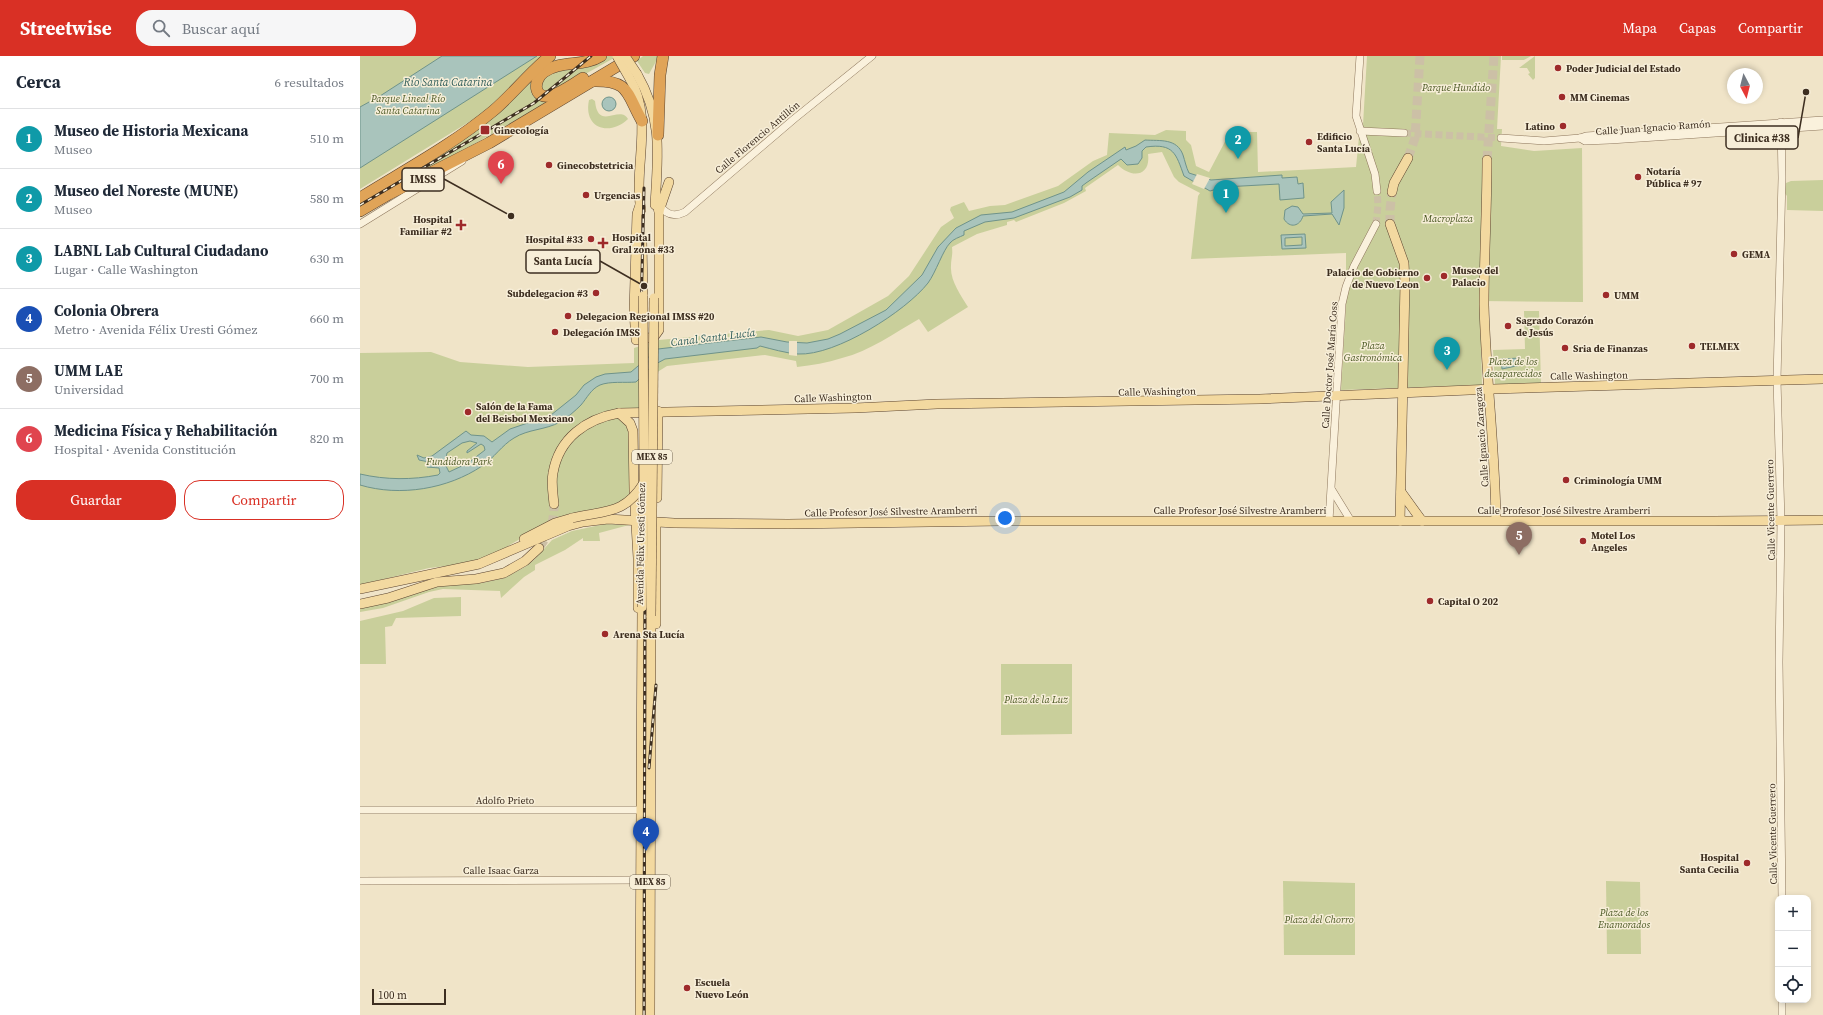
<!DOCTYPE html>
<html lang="es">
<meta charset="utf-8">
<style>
:root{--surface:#fff;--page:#f6f6f7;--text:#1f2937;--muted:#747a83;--line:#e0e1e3;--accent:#d93025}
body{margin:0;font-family:"Source Serif 4",serif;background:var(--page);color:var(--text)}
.controls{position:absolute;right:12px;bottom:12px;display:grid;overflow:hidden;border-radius:8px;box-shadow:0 2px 6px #0003}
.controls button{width:36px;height:36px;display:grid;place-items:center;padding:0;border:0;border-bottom:1px solid var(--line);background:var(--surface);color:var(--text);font:20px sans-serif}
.compass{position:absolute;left:1367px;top:12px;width:36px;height:36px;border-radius:50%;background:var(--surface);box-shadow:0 2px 6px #0003;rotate:173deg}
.scale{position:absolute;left:12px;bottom:10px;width:74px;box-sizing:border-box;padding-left:4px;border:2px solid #3d2e20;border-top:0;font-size:11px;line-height:14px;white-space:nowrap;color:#3d2e20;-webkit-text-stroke:3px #f7eed8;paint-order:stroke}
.you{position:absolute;left:645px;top:462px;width:14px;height:14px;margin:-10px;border:3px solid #fff;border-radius:50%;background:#1a73e8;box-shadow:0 0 0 6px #1a73e833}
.badge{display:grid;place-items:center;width:26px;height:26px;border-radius:50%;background:var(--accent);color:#fff;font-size:13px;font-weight:700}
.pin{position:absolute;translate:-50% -33px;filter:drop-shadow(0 1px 2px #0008)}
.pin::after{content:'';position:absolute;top:21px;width:14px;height:12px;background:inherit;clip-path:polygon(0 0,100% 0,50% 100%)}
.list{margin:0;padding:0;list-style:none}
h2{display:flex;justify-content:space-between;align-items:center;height:52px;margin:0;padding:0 16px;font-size:17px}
h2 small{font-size:13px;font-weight:400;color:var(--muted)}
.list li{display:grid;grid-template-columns:26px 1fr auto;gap:12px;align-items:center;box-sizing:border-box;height:60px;padding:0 16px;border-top:1px solid var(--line)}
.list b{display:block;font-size:15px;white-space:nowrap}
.list p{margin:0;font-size:13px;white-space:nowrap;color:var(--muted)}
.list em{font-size:13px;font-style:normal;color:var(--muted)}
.actions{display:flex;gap:8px;padding:12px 16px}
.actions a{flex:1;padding:9px 0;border:1px solid var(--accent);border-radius:16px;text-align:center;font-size:14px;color:var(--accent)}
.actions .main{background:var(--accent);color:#fff}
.icon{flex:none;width:22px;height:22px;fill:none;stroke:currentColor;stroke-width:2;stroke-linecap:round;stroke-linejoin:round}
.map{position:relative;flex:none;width:1463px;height:959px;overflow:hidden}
header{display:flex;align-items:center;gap:24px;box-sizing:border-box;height:56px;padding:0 20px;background:var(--accent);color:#fff}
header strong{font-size:19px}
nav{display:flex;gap:22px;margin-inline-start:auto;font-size:14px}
.search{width:280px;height:36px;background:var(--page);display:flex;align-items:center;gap:10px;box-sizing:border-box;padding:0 14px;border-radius:16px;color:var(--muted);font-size:15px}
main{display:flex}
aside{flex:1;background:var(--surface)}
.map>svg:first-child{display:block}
.green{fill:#c9cf9b}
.water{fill:#a9c4bc;stroke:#6f938a;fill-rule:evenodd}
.pier{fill:#f0e4c8}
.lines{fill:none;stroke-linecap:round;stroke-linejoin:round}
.minor-tunnel{stroke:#ccc0a6;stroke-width:7;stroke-dasharray:7 3.5;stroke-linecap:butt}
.major-tunnel{stroke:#ccc0a6;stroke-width:9;stroke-dasharray:9 4.5;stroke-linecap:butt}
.minor-casing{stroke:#8d765c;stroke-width:8}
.major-casing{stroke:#5b4430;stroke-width:10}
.highway-casing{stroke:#5b4430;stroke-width:12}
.minor{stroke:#faf1dc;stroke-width:7}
.major{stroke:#f3d9a0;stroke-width:9}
.highway{stroke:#e0a458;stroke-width:11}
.rail-casing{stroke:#3d2e20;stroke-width:3}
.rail{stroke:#f7eed8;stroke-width:1.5;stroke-dasharray:4.5;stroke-linecap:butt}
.major-bridge-casing{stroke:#5b4430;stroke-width:10;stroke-linecap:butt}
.major-bridge{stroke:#f3d9a0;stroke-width:9}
.poi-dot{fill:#9e2a2b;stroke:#f7eed8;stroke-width:1.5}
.labels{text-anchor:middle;stroke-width:3;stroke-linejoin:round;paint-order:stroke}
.shield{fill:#f7eed8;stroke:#756857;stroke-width:1}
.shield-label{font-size:9px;font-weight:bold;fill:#3d2e20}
.poi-label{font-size:10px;font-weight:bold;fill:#3d2e20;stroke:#f7eed8;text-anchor:start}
.park-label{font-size:10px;font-style:italic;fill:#4d5a26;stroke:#f7eed8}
.street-label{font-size:10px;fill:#3d2e20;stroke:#f7eed8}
.water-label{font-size:11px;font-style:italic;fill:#2f5d5a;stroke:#f7eed8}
.leader{fill:none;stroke:#3d2e20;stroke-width:1.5}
.callout-dot{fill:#3d2e20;stroke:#f7eed8;stroke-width:1.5}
.callout{fill:#f7eed8;stroke:#3d2e20;stroke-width:1.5}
.callout-label{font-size:11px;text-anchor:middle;font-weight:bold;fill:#3d2e20}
</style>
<header>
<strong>Streetwise</strong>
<div class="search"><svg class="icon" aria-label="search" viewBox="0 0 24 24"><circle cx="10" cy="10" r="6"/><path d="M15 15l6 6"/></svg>Buscar aquí</div>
<nav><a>Mapa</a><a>Capas</a><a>Compartir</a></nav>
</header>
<main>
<aside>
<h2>Cerca<small>6 resultados</small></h2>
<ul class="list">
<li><span class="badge" style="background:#0f9aa8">1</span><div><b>Museo de Historia Mexicana</b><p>Museo</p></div><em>510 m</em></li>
<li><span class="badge" style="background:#0f9aa8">2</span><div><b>Museo del Noreste (MUNE)</b><p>Museo</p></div><em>580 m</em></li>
<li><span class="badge" style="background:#0f9aa8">3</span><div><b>LABNL Lab Cultural Ciudadano</b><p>Lugar · Calle Washington</p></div><em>630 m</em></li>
<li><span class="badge" style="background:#1a4fb4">4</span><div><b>Colonia Obrera</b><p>Metro · Avenida Félix Uresti Gómez</p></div><em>660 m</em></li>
<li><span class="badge" style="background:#8d6e63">5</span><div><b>UMM LAE</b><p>Universidad</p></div><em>700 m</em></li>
<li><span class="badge" style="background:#e0444e">6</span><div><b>Medicina Física y Rehabilitación</b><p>Hospital · Avenida Constitución</p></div><em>820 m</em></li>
</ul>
<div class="actions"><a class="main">Guardar</a><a>Compartir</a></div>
</aside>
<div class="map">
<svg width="1463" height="959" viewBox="0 0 1463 959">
<rect width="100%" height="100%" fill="#f0e4c8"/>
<g class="green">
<path d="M0 0H182C159 19 141 43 117 61L0 133Z"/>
<path d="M246 0H253L254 2 193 36H183L179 26 187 17Z"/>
<path d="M283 0H299L289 18 285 17 277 5Z"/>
<path d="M1007 0H1141L1137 73H1142L1141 90 1174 95 1222 92 1223 246 1120 245 1122 329 981 334 986 250V197L831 203 838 140 840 137 819 126 814 121 802 96 788 98C791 120 772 123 758 109L725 132 726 135 704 147 656 166 654 164 647 166V169L617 178 592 191C593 200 591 202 591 210 590 225 601 239 608 251L568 276 559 263C534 277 510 295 482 302 467 307 452 309 437 311L436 305 405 299 307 310 299 315 280 332V354L268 355 270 375 269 442 258 450 194 463 121 506 69 512 0 529V297L71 296 100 306 168 311 274 307V292L299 284 352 279 409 274 438 280 468 274 528 240 549 220 581 171 594 162 590 154 591 151 604 146 609 155 630 150 645 149 698 130 733 105 747 99 749 77 795 79 806 74 826 75V84L831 89 836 110 849 116 870 76H897L898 116 996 111 999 81 1003 69Z"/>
<path d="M1142 0H1171L1164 4H1142Z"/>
<path d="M1175 0V22L1173 24 1168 18 1170 17 1167 12H1159Z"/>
<path d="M171 23V29L192 44 18 142 14 135 105 83 144 53Z"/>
<path d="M232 43 235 45C238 76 260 48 268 63 249 81 223 72 229 44Z"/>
<path d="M1463 124V155L1427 154V140L1424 136 1426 127 1431 125Z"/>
<path d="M1164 255H1179L1181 328 1135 329 1133 294 1165 293Z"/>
<path d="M245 468 269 469 239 477 240 485H223V482L205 494 175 509V514L164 521 141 542 140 535 83 533 69 536 23 552 0 556V552L77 529 122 527 144 522 165 511 174 504 192 484 212 475Z"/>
<path d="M101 541V560L36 562 32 570 25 571 26 608H0V565L43 555 74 542Z"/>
<path d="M641 608H712V678L641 679Z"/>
<path d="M923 825 995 827V899H924Z"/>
<path d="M1246 825 1280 826 1281 898H1247Z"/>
</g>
<g class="water">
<path d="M82 0H177L0 112V51L20 40Z"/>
<circle cx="249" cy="48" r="7"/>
<path d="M785 84C800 85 817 82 823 99 825 105 826 111 829 117L851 124 922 119V122L937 121 938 128 943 127 944 142 920 144 919 128 864 131 850 135 824 120C816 98 814 87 786 91L782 95V102L778 108 767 109 761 103 726 127 722 130V134L710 141 654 162 625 166 604 175V179C600 181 593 183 590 187 583 194 576 216 568 227 546 255 476 300 438 298 425 297 412 293 400 290L397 292 305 303 292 310 276 326C265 327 250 325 240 329 231 333 227 342 221 349 215 355 207 362 200 366 186 374 168 373 154 382 142 389 134 402 122 410 88 433 40 441 0 429V418C26 424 52 424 78 419L80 417 79 412 67 411 69 406 59 404 57 399 64 402 72 400 106 375 111 379 124 380 132 386 150 373 191 359 216 339 224 329 236 321 245 318 271 316 298 293 401 281 427 286 447 287 468 283 480 278 526 254 562 219 578 191 596 172 621 159 652 156 704 136 728 116 765 91 766 94 776 90ZM110 385 117 387 107 395V397L121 388 124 390 125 394 108 407 89 416 86 410 96 405 97 402 85 406 87 397 102 387Z"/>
<path d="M984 134V152L979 169 972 158 943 160C940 170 930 173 924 163L925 154 932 150 938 151 943 158 972 157 971 146Z"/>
<path d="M945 178 946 192 922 193 921 179ZM942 181V189L925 190V182Z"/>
<path d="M1160 302 1161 309 1142 313 1141 303Z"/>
</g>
<g class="pier">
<path d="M837 118 850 122 844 133 832 128Z"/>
<path d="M429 285H437V300L429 299Z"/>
</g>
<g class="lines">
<g class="minor-tunnel">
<path d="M1044 77 1141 82"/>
<path d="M1016 168 1018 149 1017 135"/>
</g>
<g class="major-tunnel">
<path d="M1048 102 1055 82 1060 0"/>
<path d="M1127 104 1134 0"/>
<path d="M1030 168V154L1032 136"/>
<path d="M179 492C190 476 194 468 194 448"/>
</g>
<defs>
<g id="minor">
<path d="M1000 0 996 60 1015 118 1017 135"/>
<path d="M1421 66 1422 122 1417 324 1421 465 1419 606 1422 842"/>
<path d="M1000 75 1044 77"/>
<path d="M1141 82 1184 85 1220 82 1226 80 1463 64"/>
<path d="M1220 82 1225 85 1250 84 1463 70"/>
<path d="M298 147C305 158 313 162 325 156L434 63 512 0"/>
<path d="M0 168 102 105"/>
<path d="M972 434 991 465"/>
<path d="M969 465 982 248 986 231 994 210 1016 168"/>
<path d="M0 754H291"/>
<path d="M0 825 282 824"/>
<path d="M1422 959V944"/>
</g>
<g id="major">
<path d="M277 18C303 63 298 99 295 149"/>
<path d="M270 23C294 63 273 111 281 154"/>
<path d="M1127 104C1127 152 1124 201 1124 249 1126 321 1135 392 1136 464"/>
<path d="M1032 136 1034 127 1048 102"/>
<path d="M280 149 277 158 274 255 276 284 294 281 299 274V156L296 143"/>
<path d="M299 155 309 126"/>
<path d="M1030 168 1044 207 1045 227 1040 465"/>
<path d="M282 185 283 240"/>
<path d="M259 357 270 367 273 375 274 434 278 502V552"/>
<path d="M1041 436 1062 465"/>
<path d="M297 442 298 355"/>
<path d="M194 448C193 438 191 427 193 417 199 382 226 363 259 357L495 352 577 348 900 343 1133 333 1463 323"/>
<path d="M296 469V568"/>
<path d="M164 483 195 467 212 462"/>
<path d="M0 533 119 508 208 470 223 466 248 463 314 467 428 468 640 465H1354L1463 464"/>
<path d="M0 548 28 542 77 526 116 523 144 517 165 505 179 492"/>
<path d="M280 959 282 551"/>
<path d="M290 959 291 560"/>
</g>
<g id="highway">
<path d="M223 22C213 28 201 37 190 40 173 43 173 24 184 16 200 4 224 11 241 0"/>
<path d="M233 25C270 24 266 37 282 65"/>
<path d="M298 79 300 19 303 0"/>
<path d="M0 142C45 114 92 89 133 55 153 38 169 17 190 0"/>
<path d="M0 155 29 138 129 87 274 0"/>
</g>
</defs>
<use href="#minor" class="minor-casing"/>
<use href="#major" class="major-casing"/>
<use href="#highway" class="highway-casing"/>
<use href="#minor" class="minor"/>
<use href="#major" class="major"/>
<use href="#highway" class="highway"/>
<defs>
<g id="rail">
<path d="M0 149 174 47 231 0"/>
<path d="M289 712 296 629"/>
<path d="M284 959 285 495 281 259 284 132"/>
</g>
</defs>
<use href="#rail" class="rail-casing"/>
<use href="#rail" class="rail"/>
<defs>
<g id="major-bridge">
<path d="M257 0 270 23"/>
<path d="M265 0 277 18"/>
<path d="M212 462C246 454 264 459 284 427"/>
<path d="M282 551 284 427 283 240"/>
<path d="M291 560 294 242"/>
</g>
</defs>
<use href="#major-bridge" class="major-bridge-casing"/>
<use href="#major-bridge" class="major-bridge"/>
</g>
<g class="poi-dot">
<circle cx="1198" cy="12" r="4"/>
<circle cx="1202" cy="41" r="4"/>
<circle cx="1203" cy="70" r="4"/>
<rect x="120" y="69" width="10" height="10" rx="2"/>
<circle cx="949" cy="86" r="4"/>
<circle cx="189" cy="109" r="4"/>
<circle cx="1278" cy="121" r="4"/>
<circle cx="226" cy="139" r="4"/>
<path d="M99 163h4v4h4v4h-4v4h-4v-4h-4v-4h4z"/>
<circle cx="231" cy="183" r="4"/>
<path d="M241 181h4v4h4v4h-4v4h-4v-4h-4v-4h4z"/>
<circle cx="1374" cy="198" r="4"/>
<circle cx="1084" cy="220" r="4"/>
<circle cx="1067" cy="222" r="4"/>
<circle cx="236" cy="237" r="4"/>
<circle cx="1246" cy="239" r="4"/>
<circle cx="208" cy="260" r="4"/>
<circle cx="1148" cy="270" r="4"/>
<circle cx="195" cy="276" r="4"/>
<circle cx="1332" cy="290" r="4"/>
<circle cx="1205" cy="292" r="4"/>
<circle cx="108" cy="356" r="4"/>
<circle cx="1206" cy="424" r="4"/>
<circle cx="1223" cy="485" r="4"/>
<circle cx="1070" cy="545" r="4"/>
<circle cx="245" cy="578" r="4"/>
<circle cx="1387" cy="807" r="4"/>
<circle cx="327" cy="932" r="4"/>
</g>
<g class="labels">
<g class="shield">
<rect x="272" y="394" width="40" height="14" rx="3"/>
<rect x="270" y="819" width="40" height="14" rx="3"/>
</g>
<g class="shield-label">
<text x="292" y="404">MEX 85</text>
<text x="290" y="829">MEX 85</text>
</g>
<g class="poi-label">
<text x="1206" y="16">Poder Judicial del Estado</text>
<text x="1210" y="45">MM Cinemas</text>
<text x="1195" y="74" text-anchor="end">Latino</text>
<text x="134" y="78">Ginecología</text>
<text x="957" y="84">Edificio<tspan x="957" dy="12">Santa Lucía</tspan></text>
<text x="197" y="113">Ginecobstetricia</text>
<text x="1286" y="119">Notaría<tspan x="1286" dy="12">Pública # 97</tspan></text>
<text x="234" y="143">Urgencias</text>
<text x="92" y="167" text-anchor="end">Hospital<tspan x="92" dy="12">Familiar #2</tspan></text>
<text x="252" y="185">Hospital<tspan x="252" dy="12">Gral zona #33</tspan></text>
<text x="223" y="187" text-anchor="end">Hospital #33</text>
<text x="1382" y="202">GEMA</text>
<text x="1092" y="218">Museo del<tspan x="1092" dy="12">Palacio</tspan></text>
<text x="1059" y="220" text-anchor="end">Palacio de Gobierno<tspan x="1059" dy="12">de Nuevo Leon</tspan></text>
<text x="228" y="241" text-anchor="end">Subdelegacion #3</text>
<text x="1254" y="243">UMM</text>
<text x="216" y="264">Delegacion Regional IMSS #20</text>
<text x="1156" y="268">Sagrado Corazón<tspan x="1156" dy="12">de Jesús</tspan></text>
<text x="203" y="280">Delegación IMSS</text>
<text x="1340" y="294">TELMEX</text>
<text x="1213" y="296">Sria de Finanzas</text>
<text x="116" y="354">Salón de la Fama<tspan x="116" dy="12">del Beisbol Mexicano</tspan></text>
<text x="1214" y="428">Criminología UMM</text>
<text x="1231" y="483">Motel Los<tspan x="1231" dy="12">Angeles</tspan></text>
<text x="1078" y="549">Capital O 202</text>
<text x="253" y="582">Arena Sta Lucía</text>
<text x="1379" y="805" text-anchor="end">Hospital<tspan x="1379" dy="12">Santa Cecilia</tspan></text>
<text x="335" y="930">Escuela<tspan x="335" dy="12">Nuevo León</tspan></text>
</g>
<g class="park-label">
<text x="1096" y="35">Parque Hundido</text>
<text x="48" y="46">Parque Lineal Río<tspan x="48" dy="12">Santa Catarina</tspan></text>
<text x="1088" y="166">Macroplaza</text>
<text x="1013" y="293">Plaza<tspan x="1013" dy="12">Gastronómica</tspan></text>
<text x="1153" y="309">Plaza de los<tspan x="1153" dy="12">desaparecidos</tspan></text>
<text x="99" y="409">Fundidora Park</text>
<text x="676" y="647">Plaza de la Luz</text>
<text x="1264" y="860">Plaza de los<tspan x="1264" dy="12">Enamorados</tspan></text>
<text x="959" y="867">Plaza del Chorro</text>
</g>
<g class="street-label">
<text transform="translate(1293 71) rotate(-4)" y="4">Calle Juan Ignacio Ramón</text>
<text transform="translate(397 81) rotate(-40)" y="4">Calle Florencio Antillón</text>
<text transform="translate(969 309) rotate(-86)" y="4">Calle Doctor José María Coss</text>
<text transform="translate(1229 319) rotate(-1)" y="4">Calle Washington</text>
<text transform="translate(797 335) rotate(-1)" y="4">Calle Washington</text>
<text transform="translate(473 341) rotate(-2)" y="4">Calle Washington</text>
<text transform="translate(1121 381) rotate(-94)" y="4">Calle Ignacio Zaragoza</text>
<text x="880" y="458">Calle Profesor José Silvestre Aramberri</text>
<text x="1204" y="458">Calle Profesor José Silvestre Aramberri</text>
<text transform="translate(1410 454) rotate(-91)" y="4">Calle Vicente Guerrero</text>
<text transform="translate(531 455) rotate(-1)" y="4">Calle Profesor José Silvestre Aramberri</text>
<text transform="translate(280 488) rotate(-89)" y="4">Avenida Félix Uresti Gómez</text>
<text x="145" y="748">Adolfo Prieto</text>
<text transform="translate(1412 778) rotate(-91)" y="4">Calle Vicente Guerrero</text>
<text x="141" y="818">Calle Isaac Garza</text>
</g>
<g class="water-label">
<text x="88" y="30">Río Santa Catarina</text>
<text transform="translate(353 281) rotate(-7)" y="4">Canal Santa Lucía</text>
</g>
</g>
<path class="leader" d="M1446 36L1438 82M151 160L84 123M284 230L240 205"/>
<g class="callout-dot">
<circle cx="1446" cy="36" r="4"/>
<circle cx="151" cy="160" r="4"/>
<circle cx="284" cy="230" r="4"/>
</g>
<g class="callout">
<rect x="1366" y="70" width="72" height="23" rx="4"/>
<rect x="42" y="112" width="42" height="23" rx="4"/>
<rect x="166" y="194" width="74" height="23" rx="4"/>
</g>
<g class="callout-label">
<text x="1402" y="86">Clinica #38</text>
<text x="63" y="127">IMSS</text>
<text x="203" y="209">Santa Lucía</text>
</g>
</svg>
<div class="controls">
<button>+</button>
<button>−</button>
<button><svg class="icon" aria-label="locate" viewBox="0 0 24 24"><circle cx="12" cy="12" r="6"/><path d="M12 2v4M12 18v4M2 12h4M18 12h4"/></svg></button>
</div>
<svg class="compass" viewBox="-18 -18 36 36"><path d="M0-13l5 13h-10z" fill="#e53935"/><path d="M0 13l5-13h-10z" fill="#747a83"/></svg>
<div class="scale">100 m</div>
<div class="you"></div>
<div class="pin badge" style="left:866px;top:157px;background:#0f9aa8">1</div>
<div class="pin badge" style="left:878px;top:103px;background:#0f9aa8">2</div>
<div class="pin badge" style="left:1087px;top:314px;background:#0f9aa8">3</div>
<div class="pin badge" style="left:286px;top:795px;background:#1a4fb4">4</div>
<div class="pin badge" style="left:1159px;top:499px;background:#8d6e63">5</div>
<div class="pin badge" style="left:141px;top:128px;background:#e0444e">6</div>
</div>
</main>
